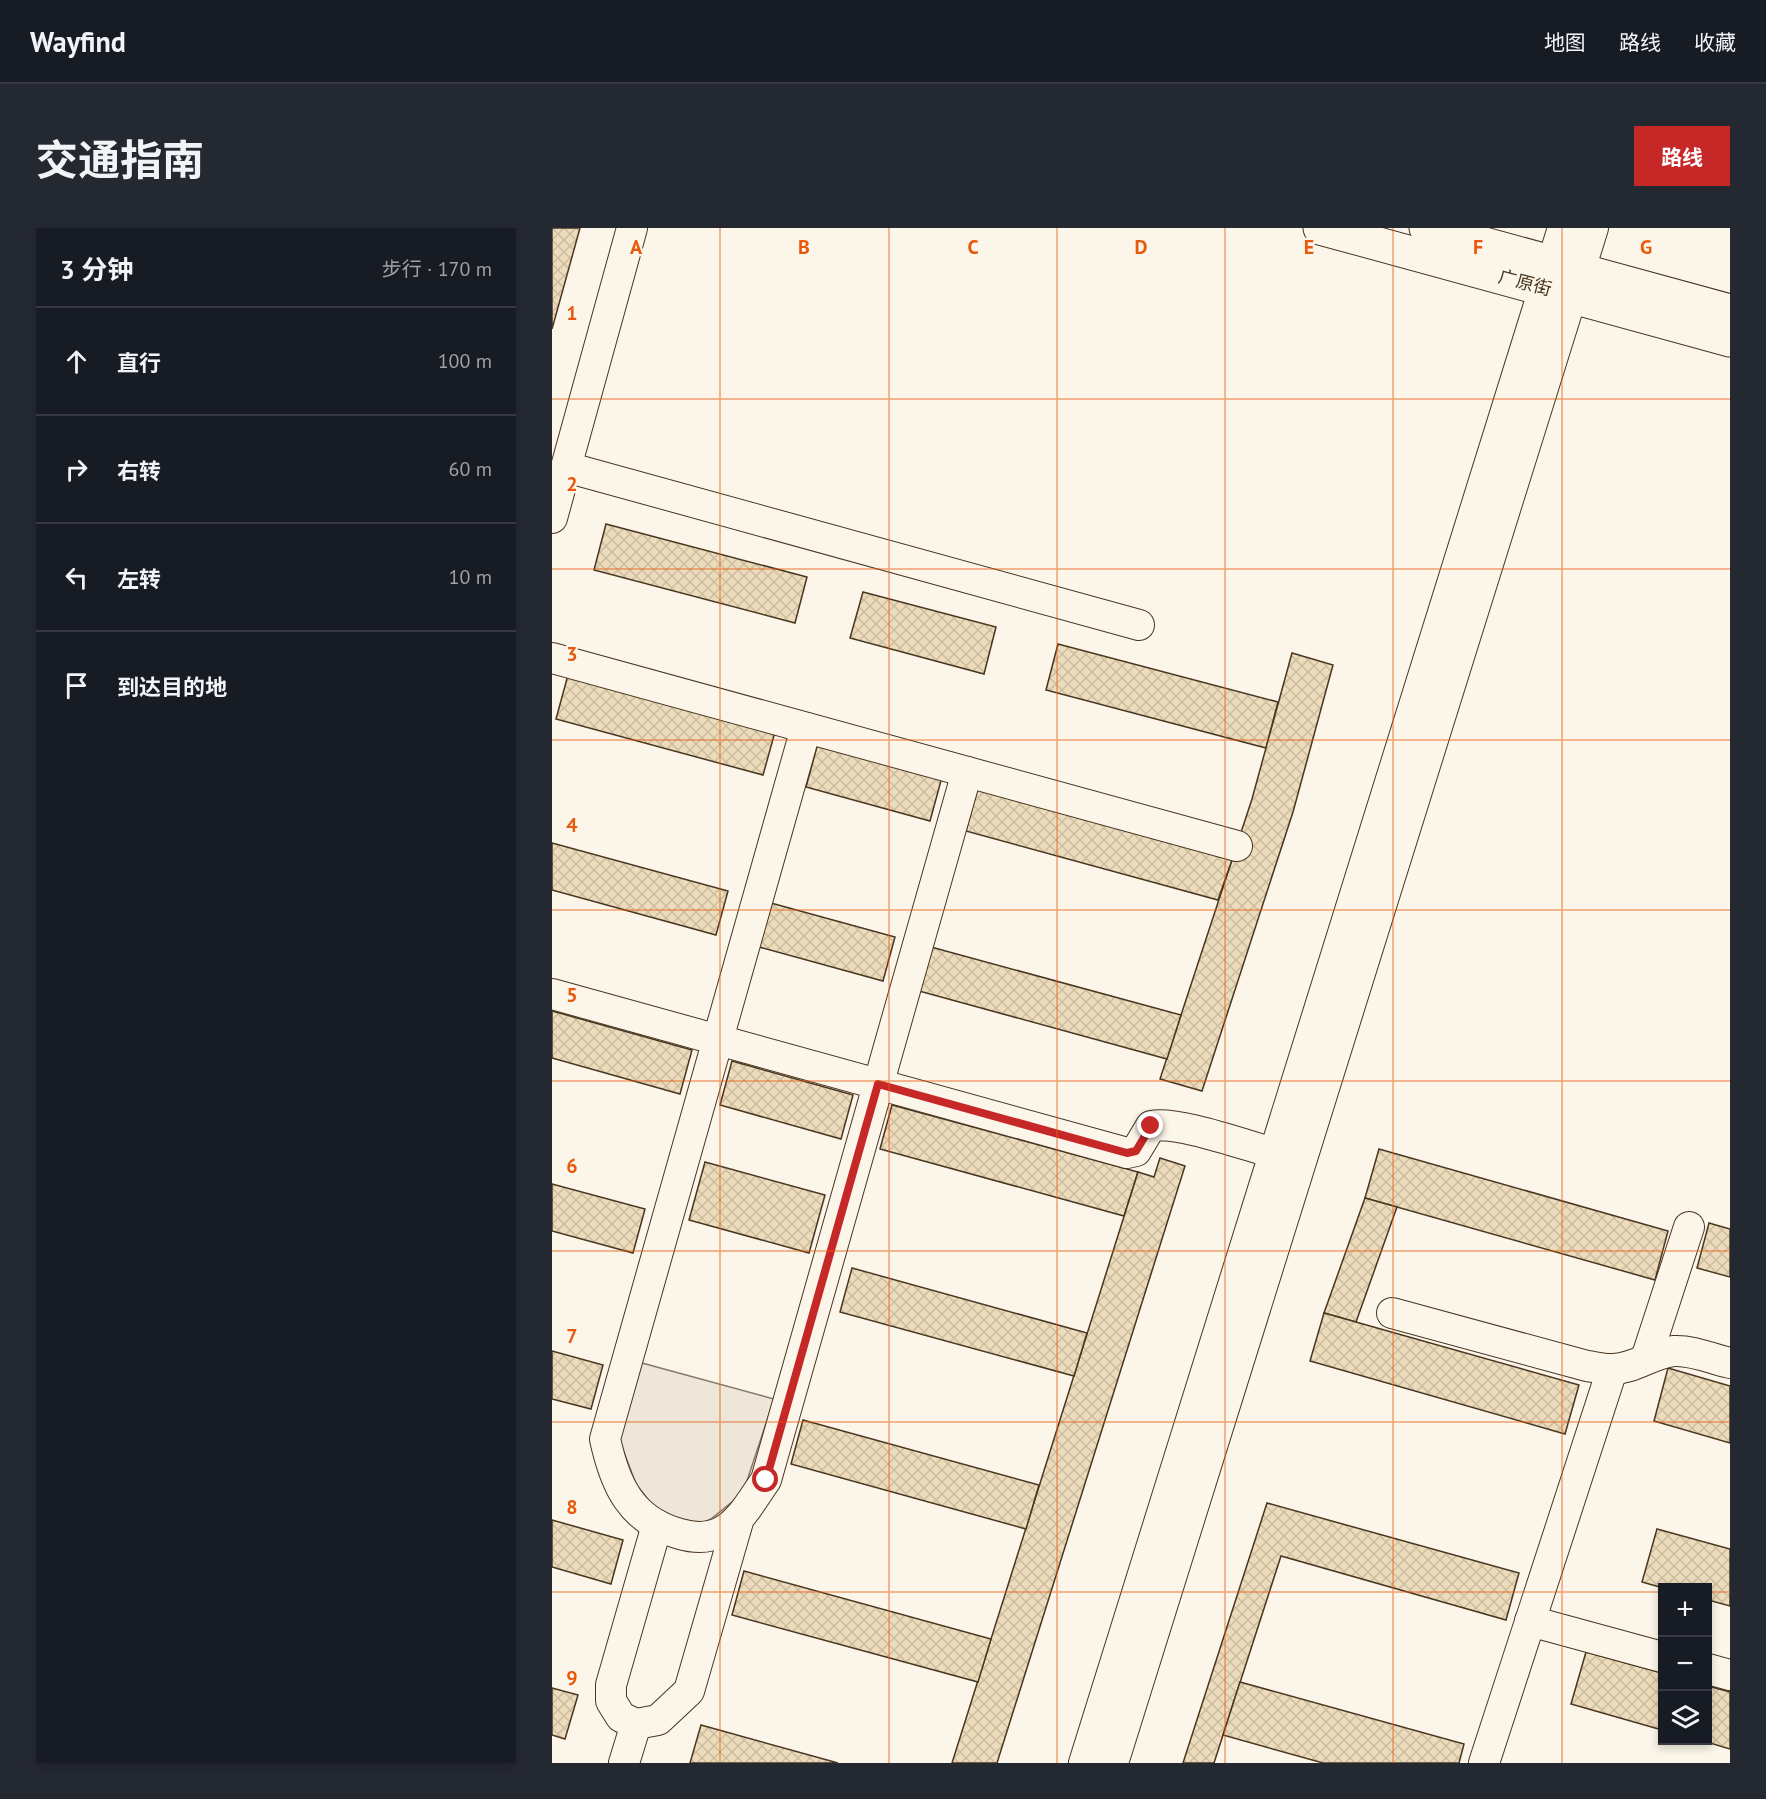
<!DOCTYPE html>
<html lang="zh">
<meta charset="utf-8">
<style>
:root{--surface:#171b24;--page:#242831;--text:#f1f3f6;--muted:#9ea1a6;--line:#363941;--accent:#c62828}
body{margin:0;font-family:"PT Sans","Noto Sans SC",sans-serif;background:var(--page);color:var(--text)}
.controls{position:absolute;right:18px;bottom:18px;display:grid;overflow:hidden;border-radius:0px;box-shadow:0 3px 9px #0003}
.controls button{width:54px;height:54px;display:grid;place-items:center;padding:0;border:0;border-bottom:2px solid var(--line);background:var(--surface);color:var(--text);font:30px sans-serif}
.stop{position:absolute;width:18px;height:18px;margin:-14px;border:4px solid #c62828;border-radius:50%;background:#fff}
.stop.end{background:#c62828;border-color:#fff;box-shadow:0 2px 6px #0008}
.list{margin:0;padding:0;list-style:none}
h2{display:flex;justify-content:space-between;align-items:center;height:78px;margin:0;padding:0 24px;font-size:26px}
h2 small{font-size:20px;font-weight:400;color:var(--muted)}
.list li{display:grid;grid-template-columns:39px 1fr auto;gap:18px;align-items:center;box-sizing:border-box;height:108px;padding:0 24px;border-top:2px solid var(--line)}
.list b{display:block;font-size:22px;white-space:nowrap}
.list em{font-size:20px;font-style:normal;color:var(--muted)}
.icon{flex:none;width:33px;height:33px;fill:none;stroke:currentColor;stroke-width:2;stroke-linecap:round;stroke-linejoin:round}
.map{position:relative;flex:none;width:1178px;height:1535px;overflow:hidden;border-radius:0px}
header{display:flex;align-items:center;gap:36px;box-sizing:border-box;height:84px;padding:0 30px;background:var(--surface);border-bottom:2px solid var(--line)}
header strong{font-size:28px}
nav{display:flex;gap:33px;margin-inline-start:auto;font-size:21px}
.intro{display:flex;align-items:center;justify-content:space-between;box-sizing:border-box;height:144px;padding:0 36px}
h1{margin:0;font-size:42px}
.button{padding:15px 27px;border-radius:0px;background:var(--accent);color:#fff;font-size:21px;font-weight:700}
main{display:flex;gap:36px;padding:0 36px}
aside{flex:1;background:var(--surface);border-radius:0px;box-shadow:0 3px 9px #0003}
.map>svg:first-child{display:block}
.green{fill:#ede6d9;stroke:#887966;stroke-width:1.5}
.building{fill:url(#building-cross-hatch);stroke:#4a3520;stroke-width:1.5}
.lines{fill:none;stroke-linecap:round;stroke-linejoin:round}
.minor-casing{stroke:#4a3520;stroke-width:32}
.major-casing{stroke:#4a3520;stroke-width:35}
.minor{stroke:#fbf6e9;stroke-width:30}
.major{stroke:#fbf6e9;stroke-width:33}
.route{stroke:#c62828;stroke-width:8}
.grid{fill:none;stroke:#e8590c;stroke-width:1.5;stroke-opacity:0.55}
.labels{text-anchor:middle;stroke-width:4.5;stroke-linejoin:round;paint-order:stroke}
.street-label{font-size:18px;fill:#4a3520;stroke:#fbf6e9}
.grid-label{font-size:20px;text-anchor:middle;font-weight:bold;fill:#e8590c;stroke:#fbf6e9;stroke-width:4.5;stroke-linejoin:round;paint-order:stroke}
</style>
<header>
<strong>Wayfind</strong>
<nav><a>地图</a><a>路线</a><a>收藏</a></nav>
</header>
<div class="intro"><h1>交通指南</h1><a class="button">路线</a></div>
<main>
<aside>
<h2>3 分钟<small>步行 · 170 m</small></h2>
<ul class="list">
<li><svg class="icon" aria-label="ahead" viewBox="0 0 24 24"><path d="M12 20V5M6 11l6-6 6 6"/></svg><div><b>直行</b></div><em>100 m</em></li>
<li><svg class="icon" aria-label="right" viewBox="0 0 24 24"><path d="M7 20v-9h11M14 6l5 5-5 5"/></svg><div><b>右转</b></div><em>60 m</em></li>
<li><svg class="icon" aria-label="left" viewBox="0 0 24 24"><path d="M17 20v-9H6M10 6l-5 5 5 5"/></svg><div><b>左转</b></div><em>10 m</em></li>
<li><svg class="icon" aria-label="arrive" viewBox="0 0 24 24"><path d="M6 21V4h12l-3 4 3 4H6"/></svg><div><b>到达目的地</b></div></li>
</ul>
</aside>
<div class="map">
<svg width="1178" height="1535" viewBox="0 0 1178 1535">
<defs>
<pattern id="building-cross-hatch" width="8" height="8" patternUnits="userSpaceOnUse" patternTransform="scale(1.5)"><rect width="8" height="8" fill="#ecdcbc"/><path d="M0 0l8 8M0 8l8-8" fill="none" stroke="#ccbda1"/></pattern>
</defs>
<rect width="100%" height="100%" fill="#fbf6e9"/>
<path class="green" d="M90 1135 222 1171 191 1265 159 1291 145 1297 117 1291 98 1274 84 1256 67 1211Z"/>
<g class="building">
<path d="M0 0H28L0 101Z"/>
<path d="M54 296 255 349 243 395 42 342Z"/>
<path d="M311 364 444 399 432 446 298 410Z"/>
<path d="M506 416 726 474 714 520 494 462Z"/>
<path d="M740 425 781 437 741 584 650 863 608 851 700 571Z"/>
<path d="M16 447 223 504 211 547 4 491Z"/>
<path d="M266 515 390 549 378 593 254 559Z"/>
<path d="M426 559 681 629 666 672 414 603Z"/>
<path d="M0 615 176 663 164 707 0 662Z"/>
<path d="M219 675 343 709 331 753 207 719Z"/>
<path d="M379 719 629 787 615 831 367 763Z"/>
<path d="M0 783 140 822 128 866 0 830Z"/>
<path d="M180 833 301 867 289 911 168 877Z"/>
<path d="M340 877 586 944 572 988 328 921Z"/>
<path d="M827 921 1116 1003 1103 1052 813 970Z"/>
<path d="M608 930 633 938 445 1535H400L586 944 602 949Z"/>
<path d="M153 934 273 967 257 1025 137 992Z"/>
<path d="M0 956 93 981 81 1025 0 1003Z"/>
<path d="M813 970 845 979 804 1094 772 1085Z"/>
<path d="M1157 995 1178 1001V1049L1145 1040Z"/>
<path d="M300 1040 535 1105 522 1148 288 1084Z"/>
<path d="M772 1085 1027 1157 1013 1206 758 1133Z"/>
<path d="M0 1123 51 1137 39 1181 0 1171Z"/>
<path d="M1116 1140 1178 1158V1215L1102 1193Z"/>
<path d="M251 1192 487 1257 474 1301 239 1236Z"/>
<path d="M715 1275 967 1345 954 1392 729 1328 662 1535H631Z"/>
<path d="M0 1292 71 1312 59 1356 0 1339Z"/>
<path d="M1105 1301 1178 1321V1378L1156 1372V1360H1111L1090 1354Z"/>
<path d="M192 1343 439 1411 426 1454 180 1387Z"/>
<path d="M1034 1424 1110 1445V1502L1019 1476Z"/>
<path d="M688 1454 912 1516 907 1535H771L671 1507Z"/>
<path d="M1156 1458 1178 1464V1521L1148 1512H1156Z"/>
<path d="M0 1460 26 1467 13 1511 0 1507Z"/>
<path d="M149 1497 286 1535H138Z"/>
</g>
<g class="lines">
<defs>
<g id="minor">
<path d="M14 239 587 397"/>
<path d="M0 290 80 0"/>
<path d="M0 430 685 618"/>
<path d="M254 500 53 1211C63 1257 79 1293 128 1306 142 1310 155 1311 169 1304 189 1294 201 1270 214 1252L415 544"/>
<path d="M0 766 575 925 584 923 599 898C627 893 692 917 722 925"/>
<path d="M840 1085 1035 1138C1043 1139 1051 1141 1059 1141 1081 1142 1100 1125 1122 1123 1141 1122 1160 1131 1178 1135"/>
<path d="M1094 1131 1137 999"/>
<path d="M105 1297 59 1457V1473L69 1489 84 1496 106 1492 137 1463 187 1290"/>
<path d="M978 1393 1110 1429"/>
<path d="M1156 1441 1178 1447"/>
<path d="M72 1535 84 1496"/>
<path d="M532 1535 1011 0"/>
<path d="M561 1535 1041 0"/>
<path d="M932 1535 1060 1142"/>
</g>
<g id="major">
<path d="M768 0 1178 112"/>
<path d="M874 0 1178 83"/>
</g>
</defs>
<use href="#minor" class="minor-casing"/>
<use href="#major" class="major-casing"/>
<use href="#minor" class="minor"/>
<use href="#major" class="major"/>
</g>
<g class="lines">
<path class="route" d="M214 1252 326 856 575 925 584 923 599 898"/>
</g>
<path class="grid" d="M168 0V1535M337 0V1535M505 0V1535M673 0V1535M841 0V1535M1010 0V1535M0 171H1178M0 341H1178M0 512H1178M0 682H1178M0 853H1178M0 1023H1178M0 1194H1178M0 1364H1110M1156 1364H1178"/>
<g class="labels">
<g class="street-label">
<text transform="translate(973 55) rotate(15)" y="6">广原街</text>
</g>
</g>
<g class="grid-label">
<text x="84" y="26">A</text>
<text x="252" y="26">B</text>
<text x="421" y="26">C</text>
<text x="589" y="26">D</text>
<text x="757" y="26">E</text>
<text x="926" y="26">F</text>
<text x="1094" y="26">G</text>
<text x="20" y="92">1</text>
<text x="20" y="263">2</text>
<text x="20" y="433">3</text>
<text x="20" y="604">4</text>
<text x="20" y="774">5</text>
<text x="20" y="945">6</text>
<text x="20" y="1115">7</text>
<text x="20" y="1286">8</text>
<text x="20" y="1457">9</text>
</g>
</svg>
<div class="controls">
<button>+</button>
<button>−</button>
<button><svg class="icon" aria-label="layers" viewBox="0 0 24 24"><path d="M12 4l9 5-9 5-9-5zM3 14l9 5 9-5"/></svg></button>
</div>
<div class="stop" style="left:214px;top:1252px"></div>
<div class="stop end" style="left:599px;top:898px"></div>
</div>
</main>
